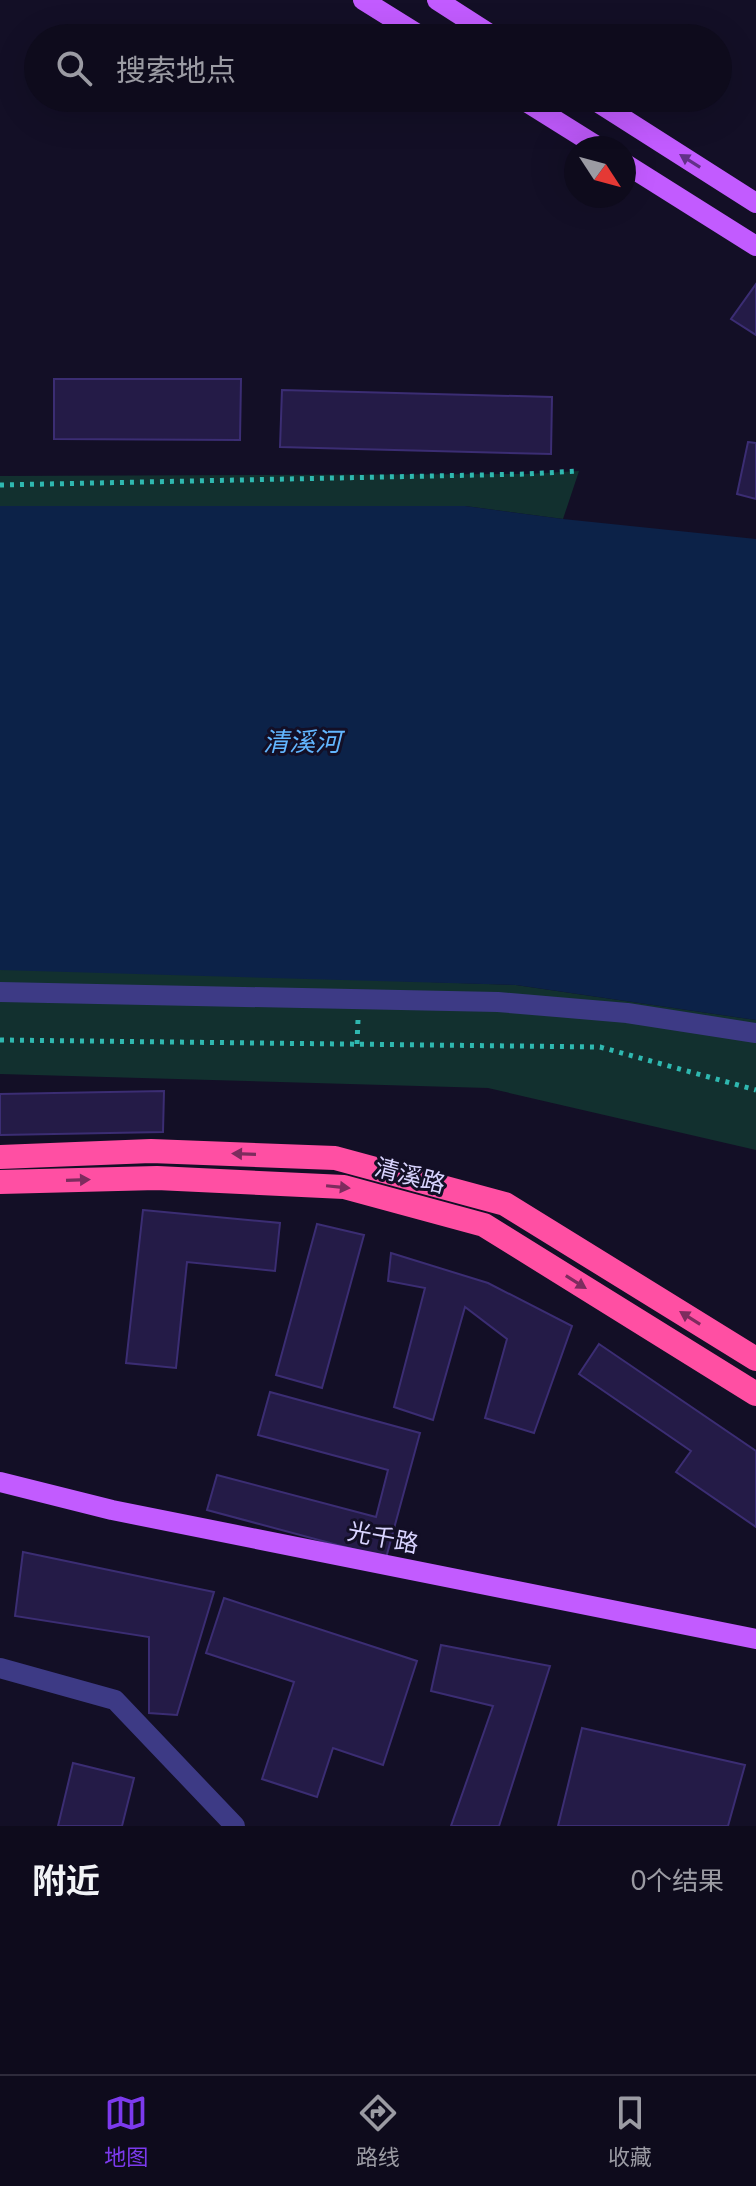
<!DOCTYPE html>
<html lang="zh">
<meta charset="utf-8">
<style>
:root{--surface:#0e0b1c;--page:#171425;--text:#f1f3f6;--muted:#9b9ba3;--line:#2e2b3b;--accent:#7c3aed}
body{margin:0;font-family:Lato,"Noto Sans SC",sans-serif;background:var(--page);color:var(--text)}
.compass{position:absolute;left:564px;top:136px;width:72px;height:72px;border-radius:50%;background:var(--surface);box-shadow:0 8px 32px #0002;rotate:126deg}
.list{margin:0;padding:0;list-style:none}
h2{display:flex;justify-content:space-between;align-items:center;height:104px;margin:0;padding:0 32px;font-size:34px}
h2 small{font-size:26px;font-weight:400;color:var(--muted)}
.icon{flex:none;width:44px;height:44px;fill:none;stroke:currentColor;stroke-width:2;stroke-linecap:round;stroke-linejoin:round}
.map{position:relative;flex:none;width:756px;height:1826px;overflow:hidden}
.search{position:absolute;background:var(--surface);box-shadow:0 8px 32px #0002;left:24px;right:24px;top:24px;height:88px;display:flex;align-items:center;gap:20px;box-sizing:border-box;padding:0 28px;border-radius:44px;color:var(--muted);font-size:30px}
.sheet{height:248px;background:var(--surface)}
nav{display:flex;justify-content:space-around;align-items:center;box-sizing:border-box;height:112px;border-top:2px solid var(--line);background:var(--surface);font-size:22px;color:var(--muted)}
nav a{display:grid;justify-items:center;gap:4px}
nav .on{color:var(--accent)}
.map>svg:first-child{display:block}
.green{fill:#12302f}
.water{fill:#0c2248}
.building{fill:#241b47;stroke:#3b2d73;stroke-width:2}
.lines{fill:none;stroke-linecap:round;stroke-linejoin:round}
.path{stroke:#2fb8b0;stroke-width:5;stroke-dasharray:4 6;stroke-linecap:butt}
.minor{stroke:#3d3a85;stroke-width:20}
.major{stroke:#c25bff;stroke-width:20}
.highway{stroke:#ff4fa3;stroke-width:24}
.oneway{fill:#623188}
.oneway2{fill:#7d2c5e}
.labels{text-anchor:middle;stroke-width:6;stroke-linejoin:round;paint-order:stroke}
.street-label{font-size:24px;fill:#d9d4ff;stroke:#130f26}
.water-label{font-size:26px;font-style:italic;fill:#62b6ff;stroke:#130f26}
</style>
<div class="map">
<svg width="756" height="1826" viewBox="0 0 756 1826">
<rect width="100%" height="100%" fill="#130f26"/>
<g class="green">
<path d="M579 471 563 519 465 506H0V476L526 474Z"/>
<path d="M48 969 516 985 756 1020V1150L488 1088 0 1074V970Z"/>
</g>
<path class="water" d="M0 506H465L563 519 756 539V1020L516 985 0 970Z"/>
<g class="building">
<path d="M756 284V335L731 319Z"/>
<path d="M54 379H241L240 440 54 439Z"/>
<path d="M282 390 552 397 551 454 280 447Z"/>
<path d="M748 442 756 443V499L737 494Z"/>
<path d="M164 1091 163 1132 0 1135V1094Z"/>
<path d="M143 1210 280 1223 275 1271 187 1262 176 1368 126 1363Z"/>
<path d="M317 1224 364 1235 322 1388 276 1375Z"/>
<path d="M391 1253 488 1283 572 1326 534 1433 485 1418 507 1339 465 1307 433 1420 394 1407 425 1288 388 1281Z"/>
<path d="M599 1344 756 1451V1527L676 1472 691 1451 579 1374Z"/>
<path d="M270 1392 420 1433 386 1558 207 1510 217 1475 376 1517 388 1470 258 1435Z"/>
<path d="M23 1552 214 1592 177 1715 149 1713V1637L15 1616Z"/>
<path d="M224 1598 417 1661 383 1765 333 1748 317 1797 262 1779 294 1682 206 1653Z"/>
<path d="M441 1645 550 1666 499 1826H451L493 1706 431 1691Z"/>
<path d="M582 1728 745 1765 728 1826H558Z"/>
<path d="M73 1763 134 1778 122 1826H58Z"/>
</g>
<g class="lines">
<g class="path">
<path d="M0 485 526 474 579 471"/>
<path d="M0 1040 600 1047 756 1090"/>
<path d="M357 1044 358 1020"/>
</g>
<g class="minor">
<path d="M0 992 498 1002 627 1013 756 1033"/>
<path d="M0 1668 115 1700 235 1826"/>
</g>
<g class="major">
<path d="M363 0 424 38"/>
<path d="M437 0 496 38"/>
<path d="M520 98 600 148"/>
<path d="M591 98 756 203"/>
<path d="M624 163 756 246"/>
<path d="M0 1482 112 1510 756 1639"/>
</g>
<g class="highway">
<path d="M0 1157 151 1151 335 1158 505 1204 756 1359"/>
<path d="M0 1182 157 1178 344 1187 484 1225 756 1394"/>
</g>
</g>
<defs><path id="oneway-solid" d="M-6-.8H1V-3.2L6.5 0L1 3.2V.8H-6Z" transform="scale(2)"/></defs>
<use class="oneway" href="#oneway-solid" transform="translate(690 161) rotate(-148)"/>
<g class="oneway2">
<use href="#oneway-solid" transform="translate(244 1154) rotate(-178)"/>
<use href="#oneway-solid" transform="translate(78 1180) rotate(-2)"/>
<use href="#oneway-solid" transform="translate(338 1187) rotate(6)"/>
<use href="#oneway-solid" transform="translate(576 1282) rotate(32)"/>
<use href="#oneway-solid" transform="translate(690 1318) rotate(-148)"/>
</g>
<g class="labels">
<g class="street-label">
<text transform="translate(410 1176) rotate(15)" y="8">清溪路</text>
<text transform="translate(383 1538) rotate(11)" y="8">光千路</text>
</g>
<g class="water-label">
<text x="302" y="751">清溪河</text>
</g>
</g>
</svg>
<svg class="compass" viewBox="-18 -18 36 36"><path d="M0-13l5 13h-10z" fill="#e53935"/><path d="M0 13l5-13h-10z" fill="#9b9ba3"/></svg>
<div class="search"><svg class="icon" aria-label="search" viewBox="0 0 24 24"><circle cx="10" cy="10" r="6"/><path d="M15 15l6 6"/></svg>搜索地点</div>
</div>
<section class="sheet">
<h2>附近<small>0个结果</small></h2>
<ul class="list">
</ul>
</section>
<nav>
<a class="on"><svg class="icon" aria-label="map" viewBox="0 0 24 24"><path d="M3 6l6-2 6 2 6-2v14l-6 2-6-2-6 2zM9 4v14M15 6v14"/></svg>地图</a>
<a><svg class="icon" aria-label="directions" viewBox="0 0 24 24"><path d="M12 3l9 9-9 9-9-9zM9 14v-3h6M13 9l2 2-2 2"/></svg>路线</a>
<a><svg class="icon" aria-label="saved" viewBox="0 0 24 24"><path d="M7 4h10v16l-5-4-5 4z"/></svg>收藏</a>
</nav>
